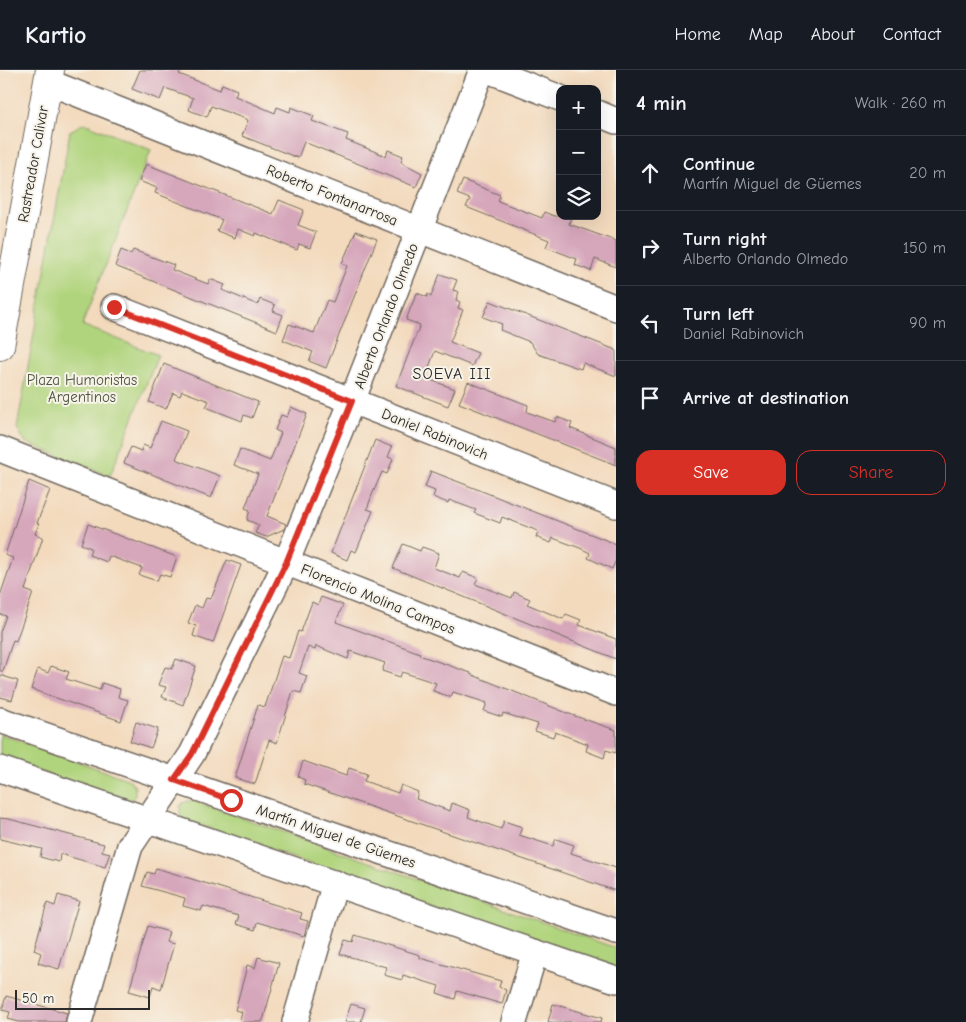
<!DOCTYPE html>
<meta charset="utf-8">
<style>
:root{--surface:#171b24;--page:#20242c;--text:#f1f3f6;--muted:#9ea1a6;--line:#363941;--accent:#d93025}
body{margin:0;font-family:"Comic Neue",sans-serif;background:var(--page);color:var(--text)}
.controls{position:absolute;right:15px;top:15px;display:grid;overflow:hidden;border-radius:10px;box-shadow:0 5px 20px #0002}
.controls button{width:45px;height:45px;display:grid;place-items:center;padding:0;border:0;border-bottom:1px solid var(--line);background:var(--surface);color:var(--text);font:25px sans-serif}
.scale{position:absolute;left:15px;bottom:12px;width:135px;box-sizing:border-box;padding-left:5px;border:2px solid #2b2b2b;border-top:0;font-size:14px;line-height:18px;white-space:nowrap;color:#2b2b2b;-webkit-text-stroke:4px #f7f3e8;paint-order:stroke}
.stop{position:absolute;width:15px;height:15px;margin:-11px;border:4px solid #d93025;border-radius:50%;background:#fff}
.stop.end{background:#d93025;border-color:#fff;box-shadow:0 1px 5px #0008}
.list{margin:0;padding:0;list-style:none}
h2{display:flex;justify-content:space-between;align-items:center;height:65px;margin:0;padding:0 20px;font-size:21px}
h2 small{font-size:16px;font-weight:400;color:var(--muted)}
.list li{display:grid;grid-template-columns:32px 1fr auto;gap:15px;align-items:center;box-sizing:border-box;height:75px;padding:0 20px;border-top:1px solid var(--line)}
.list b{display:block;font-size:19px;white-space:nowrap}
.list p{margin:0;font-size:16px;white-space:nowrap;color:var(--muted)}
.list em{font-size:16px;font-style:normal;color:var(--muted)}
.actions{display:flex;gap:10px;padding:15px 20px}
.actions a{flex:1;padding:11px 0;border:1px solid var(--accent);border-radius:15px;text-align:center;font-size:18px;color:var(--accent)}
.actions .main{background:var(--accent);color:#fff}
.icon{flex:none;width:28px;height:28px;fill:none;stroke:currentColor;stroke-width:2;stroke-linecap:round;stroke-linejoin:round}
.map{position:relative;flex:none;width:616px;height:952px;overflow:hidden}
header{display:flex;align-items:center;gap:30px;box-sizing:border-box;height:70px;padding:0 25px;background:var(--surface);border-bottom:1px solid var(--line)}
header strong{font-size:24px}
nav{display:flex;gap:28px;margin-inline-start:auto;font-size:18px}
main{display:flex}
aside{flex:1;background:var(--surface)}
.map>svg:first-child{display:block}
.green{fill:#b0d47d;stroke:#6e8054}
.building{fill:#d6a6bb}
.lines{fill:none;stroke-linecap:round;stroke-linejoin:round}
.minor-casing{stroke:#71685e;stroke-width:28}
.major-casing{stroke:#71685e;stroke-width:30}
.minor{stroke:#fff;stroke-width:25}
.major{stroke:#fff;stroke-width:28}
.route{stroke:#d93025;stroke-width:6}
.labels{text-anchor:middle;stroke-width:4;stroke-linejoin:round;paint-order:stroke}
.street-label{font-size:15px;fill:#2b2b2b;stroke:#f7f3e8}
.park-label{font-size:15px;fill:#4c5540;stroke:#f7f3e8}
.neighbourhood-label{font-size:16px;letter-spacing:1px;fill:#2b2b2b;stroke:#f7f3e8}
</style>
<header>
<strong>Kartio</strong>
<nav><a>Home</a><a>Map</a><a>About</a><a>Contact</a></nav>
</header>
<main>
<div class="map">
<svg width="616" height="952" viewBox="0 0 616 952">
<rect width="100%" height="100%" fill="#f7f3e8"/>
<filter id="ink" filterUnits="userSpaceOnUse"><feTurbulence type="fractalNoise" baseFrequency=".02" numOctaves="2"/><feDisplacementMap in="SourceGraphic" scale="10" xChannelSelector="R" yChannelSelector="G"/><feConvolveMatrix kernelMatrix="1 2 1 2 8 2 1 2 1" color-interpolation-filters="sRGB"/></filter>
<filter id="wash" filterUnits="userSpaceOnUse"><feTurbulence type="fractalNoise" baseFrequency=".0096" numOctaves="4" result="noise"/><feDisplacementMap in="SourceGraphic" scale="20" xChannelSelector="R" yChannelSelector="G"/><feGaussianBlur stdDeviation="1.12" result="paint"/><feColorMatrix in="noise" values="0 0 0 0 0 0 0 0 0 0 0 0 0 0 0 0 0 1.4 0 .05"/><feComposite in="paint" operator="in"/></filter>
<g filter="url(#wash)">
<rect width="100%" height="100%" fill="#f3dabd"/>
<g class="green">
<path d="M84 53 151 80 82 255 158 285 110 406 25 372 17 358 70 61Z"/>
<path d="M0 664 130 710 135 717V726L129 732 0 688Z"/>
<path d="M191 730 616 878V902L180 748V736L183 733Z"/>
</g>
<g id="blocks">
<g class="building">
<path d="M140 0H181L179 4 220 20 222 14 237 20 235 26 275 43 277 37 290 42 291 37 314 46 312 51 348 64 346 70 386 86 388 80 403 86 401 92 422 103 416 117 304 72 298 88 242 66 248 50 211 36 207 47 189 40 193 28 165 18 160 30 132 19Z"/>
<path d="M146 94 273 144 279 130 304 140 298 155 316 162 310 178 299 174 297 180 256 163 255 166 238 159 235 168 217 161 222 150 220 149 155 123 157 118 139 111Z"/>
<path d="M463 110 500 125 498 131 542 148 544 142 554 146H571L569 154 616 171V197L595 189 591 201 575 195 577 189 546 177 549 170 466 137 470 129 457 124Z"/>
<path d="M356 161 377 169 326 298 309 291 313 282 283 270 289 254 314 263 327 230 333 232 347 196 342 193Z"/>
<path d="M121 180 131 184 133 180 174 195 172 200 208 214 210 209 225 215 222 220 258 235 260 229 275 235 273 241 283 245 277 261 115 196Z"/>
<path d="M440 204 457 210 453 220 459 222 456 230 460 232 458 238 463 240 450 272 478 283 472 296 435 281 425 308 455 319 448 336 396 316 420 255 406 250 411 237 417 223 427 227 428 224 431 226Z"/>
<path d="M490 231 616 280V306L583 293 581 299 538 284 530 272 500 260 502 254 483 247Z"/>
<path d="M164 294 258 332 252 348 244 345 242 351 206 337 209 331 182 321 180 326 173 323 166 339 149 332Z"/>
<path d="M468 312 528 335 527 342 555 352 557 347 572 353 570 358 616 377V395L459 333Z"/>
<path d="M291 337 307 344 267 446 286 454 284 459 266 467 255 463 259 455 247 450 250 440 245 438 258 404 234 395 240 379 270 391 281 363 275 360 281 345 287 347Z"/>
<path d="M161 351 187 361 176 389 220 406 211 428 124 393 131 377 141 381 143 375 150 378Z"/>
<path d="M375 370 392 377 388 387 393 389 387 404 382 402 372 425 367 439 373 441 356 482 351 480 347 490 331 483Z"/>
<path d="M431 401 616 474V490L612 499 588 488 590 483 580 478 553 468 551 473 536 467 538 461 502 447 500 453 474 443 476 440 449 430 448 433 433 427 435 421 425 417Z"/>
<path d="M29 411 50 420 37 453 39 454 35 464 43 467 25 520 33 523 16 571 13 570 3 601H0V562L6 546 0 544V526L13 488 5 485Z"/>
<path d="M88 454 177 487 170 507 160 504 157 511 139 505 142 498 109 486 107 492 89 485 91 478 81 474Z"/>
<path d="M403 474 420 481 422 477 439 483 434 498 460 508 463 502 478 508 475 514 512 528 514 522 530 529 527 534 563 549 566 544 581 550 579 555 616 569V589L393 498Z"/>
<path d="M227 490 241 495 213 573 193 566 196 556 188 553 195 535 202 538 206 528 211 529Z"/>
<path d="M321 527 343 535 336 552 420 583 419 585 471 603 470 604 572 645 616 660V683L606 680 604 688 586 681 588 674 555 662 553 667 535 661 538 654 503 643 502 647 484 641 487 633 453 622 451 627 433 621 436 613 402 602 400 607 382 601 385 593 350 581 348 589 316 576 315 580 308 577 299 603 307 606 301 623 293 621 277 673 269 670 255 714 235 708 258 635 265 637 282 586 289 588 298 561 301 562 312 532 318 535Z"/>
<path d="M176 589 196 596 183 635 162 627 166 617 158 615 165 597 172 599Z"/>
<path d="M51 596 69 602 66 609 100 620 102 613 120 619 118 627 128 630 121 651 31 619 38 599 48 603Z"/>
<path d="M0 605 18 611 12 630 0 627Z"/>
<path d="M136 652 158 659 151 678 130 671Z"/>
<path d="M303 691 346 706 349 698 367 704 364 711 398 723 401 715 418 722 416 729 450 741 452 733 470 740 468 747 501 759 504 751 522 757 519 765 553 776 556 769 574 775 571 783 616 798V821L304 714 305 710 298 707Z"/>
<path d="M0 748 9 749 104 774 102 781 110 783 105 797 60 784 59 792 40 787 42 779 0 769Z"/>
<path d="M156 798 302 843 300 849 308 851 304 866 257 852 255 860 236 854 239 846 203 836 201 841 183 836 185 828 142 816 147 802 154 804Z"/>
<path d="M58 825 79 831 59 899 38 893 41 883 34 880 47 833 55 836Z"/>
<path d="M148 856 169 862 166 872 174 874 161 919 153 916 150 927 129 921Z"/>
<path d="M355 865 420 885V888L501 911 499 917 506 920 502 934 457 921 455 929 437 923 439 916 403 905 402 910 384 905 386 897 340 884 345 870 353 872Z"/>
<path d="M258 887 279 893 264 947 262 952H239L242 942 235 940 245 904 247 895 255 898Z"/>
<path d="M6 926 67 943 65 952H19L8 949 10 942 2 940Z"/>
<path d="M351 934 365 938 361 952H345Z"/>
<path d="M553 934 602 948 601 952H548Z"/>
</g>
</g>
</g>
<g filter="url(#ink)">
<use href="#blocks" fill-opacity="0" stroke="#71685e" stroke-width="1"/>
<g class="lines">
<defs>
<g id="minor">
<path d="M488 0 560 28"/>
<path d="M48 12 616 238"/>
<path d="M597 43 616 51"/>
<path d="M114 237 616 435"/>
<path d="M0 379 616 623"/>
<path d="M0 650 616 862"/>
<path d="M0 699 616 910"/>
<path d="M79 952 130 776 192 684 286 493 352 331 482 0"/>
<path d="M295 952 335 813"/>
<path d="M514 952 535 882"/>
</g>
<path id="major" d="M0 276 50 0"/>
</defs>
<use href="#minor" class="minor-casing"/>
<use href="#major" class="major-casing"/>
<use href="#minor" class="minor"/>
<use href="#major" class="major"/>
</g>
</g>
<g class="lines" filter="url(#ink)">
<path class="route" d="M114 237 352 331 286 493 192 684 174 710 231 730"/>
</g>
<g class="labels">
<g class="street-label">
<text transform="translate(33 94) rotate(-80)" y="5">Rastreador Calivar</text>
<text transform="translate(332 125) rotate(22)" y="5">Roberto Fontanarrosa</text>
<text transform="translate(386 246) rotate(-69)" y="5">Alberto Orlando Olmedo</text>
<text transform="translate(435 364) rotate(22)" y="5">Daniel Rabinovich</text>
<text transform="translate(378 529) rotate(22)" y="5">Florencio Molina Campos</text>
<text transform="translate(336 766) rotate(19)" y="5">Martín Miguel de Güemes</text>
</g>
<g class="park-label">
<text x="82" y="315">Plaza Humoristas<tspan x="82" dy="17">Argentinos</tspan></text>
</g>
<g class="neighbourhood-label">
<text x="452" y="309">SOEVA III</text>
</g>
</g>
</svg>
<div class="controls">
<button>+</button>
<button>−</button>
<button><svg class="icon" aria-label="layers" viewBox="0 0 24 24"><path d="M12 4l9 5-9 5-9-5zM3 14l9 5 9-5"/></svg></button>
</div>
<div class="scale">50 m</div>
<div class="stop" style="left:231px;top:730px"></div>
<div class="stop end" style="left:114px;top:237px"></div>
</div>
<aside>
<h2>4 min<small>Walk · 260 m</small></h2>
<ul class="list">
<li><svg class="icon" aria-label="ahead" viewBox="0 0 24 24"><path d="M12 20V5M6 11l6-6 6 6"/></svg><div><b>Continue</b><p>Martín Miguel de Güemes</p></div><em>20 m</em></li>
<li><svg class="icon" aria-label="right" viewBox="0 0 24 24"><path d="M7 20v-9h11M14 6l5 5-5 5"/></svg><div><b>Turn right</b><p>Alberto Orlando Olmedo</p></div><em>150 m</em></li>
<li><svg class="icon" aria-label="left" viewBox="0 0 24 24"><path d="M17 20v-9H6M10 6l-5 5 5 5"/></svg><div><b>Turn left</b><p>Daniel Rabinovich</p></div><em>90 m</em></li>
<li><svg class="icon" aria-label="arrive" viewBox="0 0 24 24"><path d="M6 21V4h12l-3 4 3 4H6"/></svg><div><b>Arrive at destination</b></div></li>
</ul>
<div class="actions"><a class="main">Save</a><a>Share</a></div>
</aside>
</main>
